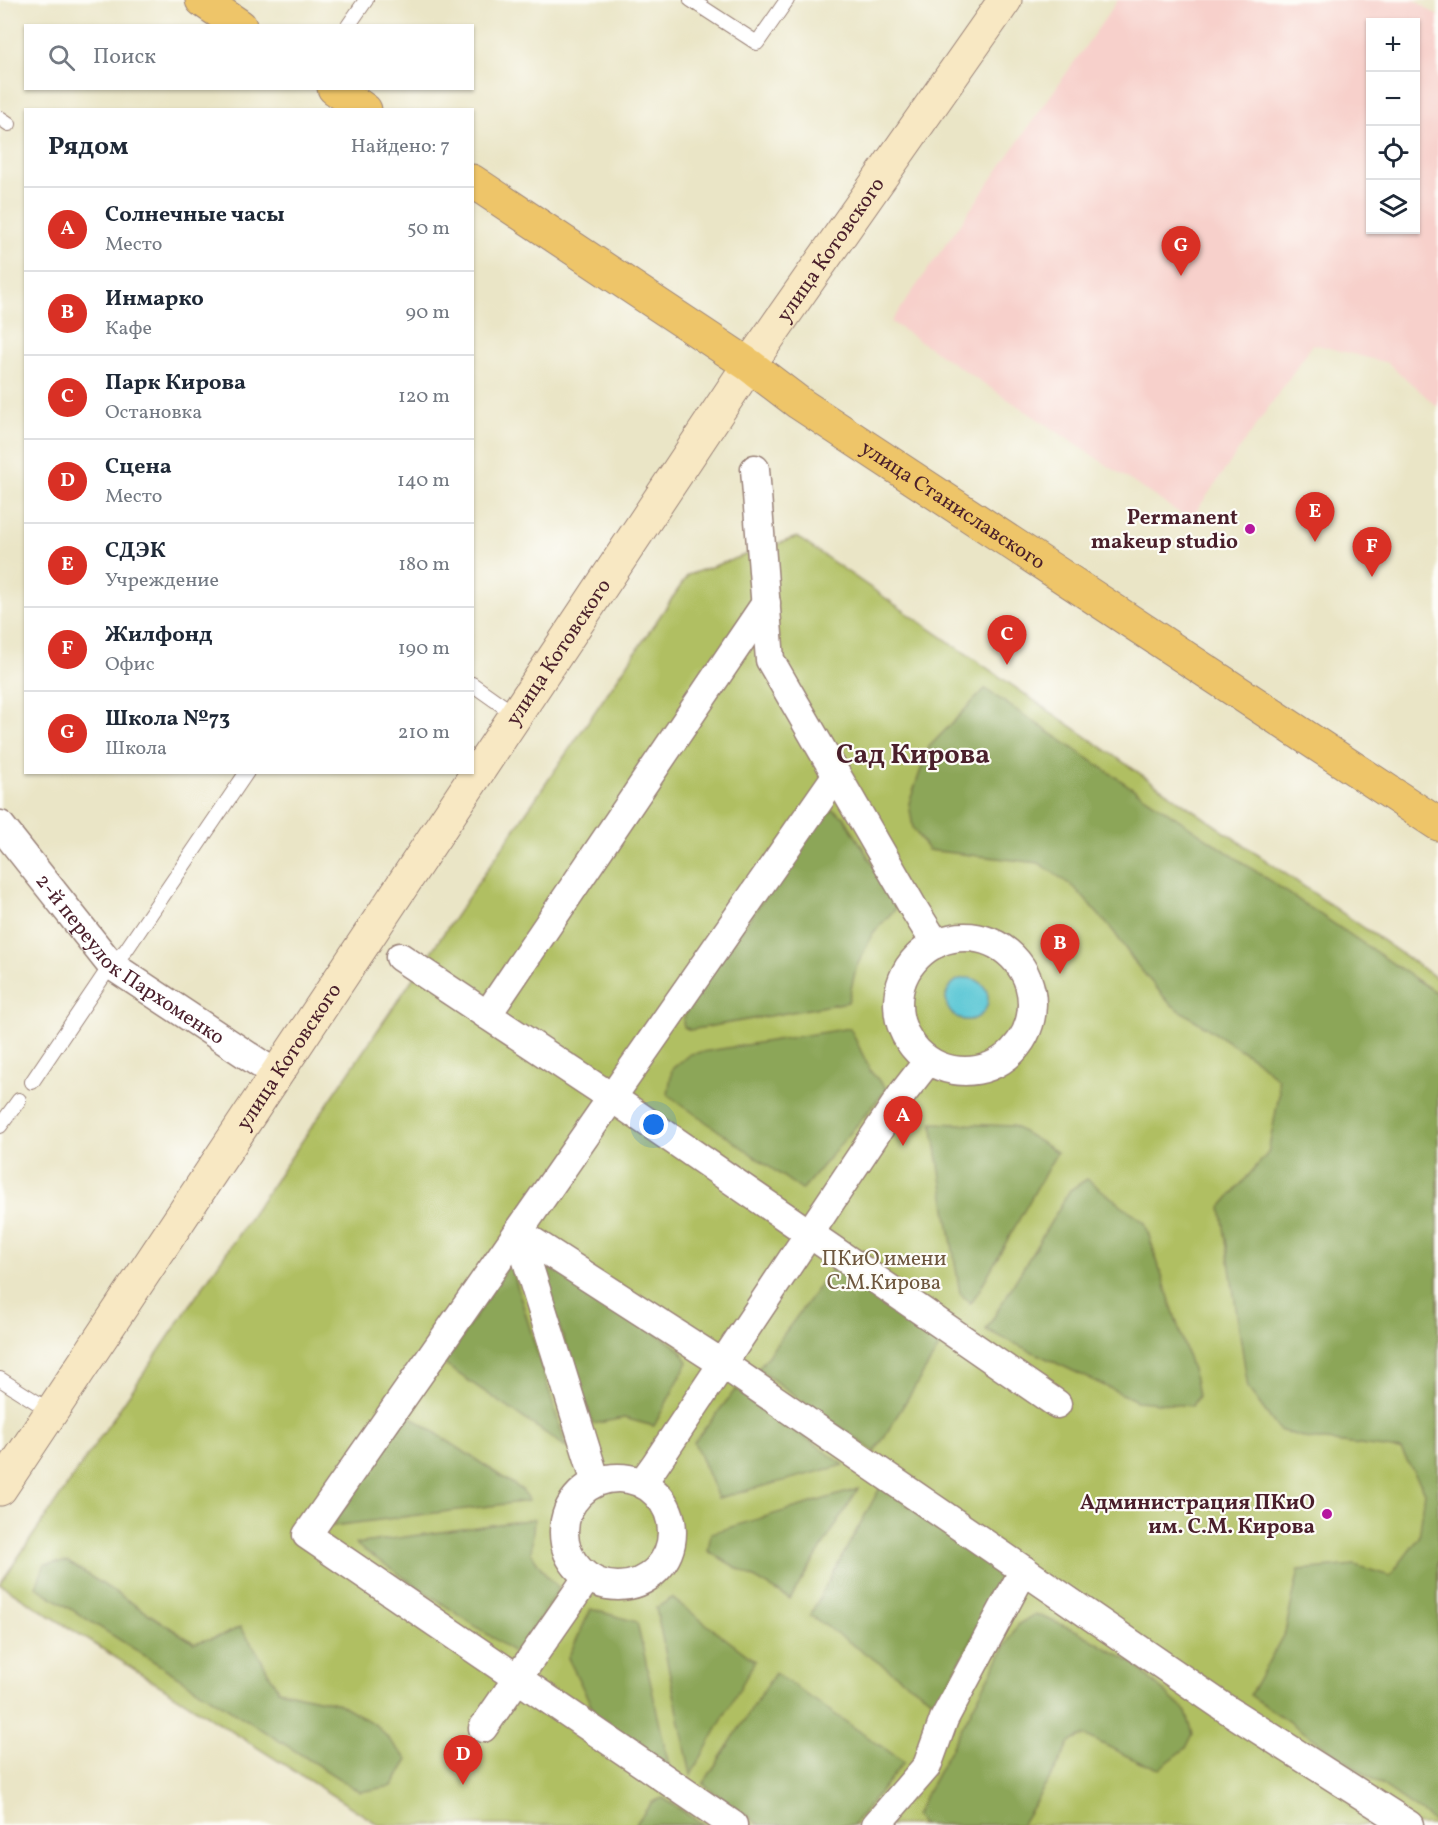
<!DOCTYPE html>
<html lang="ru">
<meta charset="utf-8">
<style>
:root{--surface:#fff;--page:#f2f2f3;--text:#1f2937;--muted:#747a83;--line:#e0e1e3;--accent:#d93025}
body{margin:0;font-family:Vollkorn,serif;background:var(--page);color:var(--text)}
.controls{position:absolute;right:18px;top:18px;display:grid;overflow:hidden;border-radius:0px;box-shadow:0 2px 4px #0004}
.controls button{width:54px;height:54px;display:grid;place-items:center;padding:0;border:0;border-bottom:2px solid var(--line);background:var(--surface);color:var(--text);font:30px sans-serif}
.you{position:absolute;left:654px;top:1125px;width:21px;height:21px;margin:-15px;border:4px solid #fff;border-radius:50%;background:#1a73e8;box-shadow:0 0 0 9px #1a73e833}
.badge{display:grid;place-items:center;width:39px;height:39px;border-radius:50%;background:var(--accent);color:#fff;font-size:20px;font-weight:700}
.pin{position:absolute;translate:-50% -50px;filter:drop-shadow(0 2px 3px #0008)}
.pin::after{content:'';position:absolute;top:32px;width:21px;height:18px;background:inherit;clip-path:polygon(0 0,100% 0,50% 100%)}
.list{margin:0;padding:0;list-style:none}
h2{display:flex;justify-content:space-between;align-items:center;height:78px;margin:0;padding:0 24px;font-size:26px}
h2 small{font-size:20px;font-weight:400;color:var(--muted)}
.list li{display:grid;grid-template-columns:39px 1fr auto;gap:18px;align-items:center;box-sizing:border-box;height:84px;padding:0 24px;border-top:2px solid var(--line)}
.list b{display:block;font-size:22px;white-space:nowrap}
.list p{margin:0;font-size:20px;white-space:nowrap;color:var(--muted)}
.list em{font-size:20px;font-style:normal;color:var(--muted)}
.icon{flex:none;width:33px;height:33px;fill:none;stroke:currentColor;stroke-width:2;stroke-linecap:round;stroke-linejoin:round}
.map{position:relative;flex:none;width:1438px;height:1825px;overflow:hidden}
.search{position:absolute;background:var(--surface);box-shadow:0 2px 4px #0004;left:24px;top:24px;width:450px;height:66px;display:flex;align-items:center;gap:15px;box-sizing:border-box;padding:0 21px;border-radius:0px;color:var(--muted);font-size:22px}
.panel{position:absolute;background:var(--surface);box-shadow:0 2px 4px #0004;left:24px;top:108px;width:450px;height:666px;border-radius:0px}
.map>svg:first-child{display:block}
.built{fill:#f7d0cb;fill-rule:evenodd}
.green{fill:#b0bf62;stroke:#7d6f46;stroke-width:1.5}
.forest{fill:#8ca658;stroke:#6b6242;stroke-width:1.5}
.water{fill:#5dc8d6;stroke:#547480;stroke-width:1.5}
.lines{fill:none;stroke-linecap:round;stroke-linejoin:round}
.lane-casing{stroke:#9a8278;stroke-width:16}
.street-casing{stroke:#9a8278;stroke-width:31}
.secondary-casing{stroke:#9a8278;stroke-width:35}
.primary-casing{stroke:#9a8278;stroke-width:35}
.lane{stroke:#fff;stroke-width:14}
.street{stroke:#fff;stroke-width:28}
.secondary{stroke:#f8e8c3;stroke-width:33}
.primary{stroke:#eec569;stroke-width:33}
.poi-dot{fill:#b5179e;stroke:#fdfcf7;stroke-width:2}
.labels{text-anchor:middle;stroke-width:4.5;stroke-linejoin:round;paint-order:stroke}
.street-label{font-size:21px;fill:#4a1f2b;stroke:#fdfcf7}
.poi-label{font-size:21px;font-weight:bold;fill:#4a1f2b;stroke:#fdfcf7;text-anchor:end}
.park-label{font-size:21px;fill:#6e573e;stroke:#fdfcf7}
.district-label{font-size:27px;font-weight:bold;fill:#4a1f2b;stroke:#fdfcf7}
</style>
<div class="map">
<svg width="1438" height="1825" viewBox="0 0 1438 1825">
<rect width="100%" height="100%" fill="#fdfcf7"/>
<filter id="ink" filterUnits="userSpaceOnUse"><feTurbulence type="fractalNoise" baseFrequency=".0167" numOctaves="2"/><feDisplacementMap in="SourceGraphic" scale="12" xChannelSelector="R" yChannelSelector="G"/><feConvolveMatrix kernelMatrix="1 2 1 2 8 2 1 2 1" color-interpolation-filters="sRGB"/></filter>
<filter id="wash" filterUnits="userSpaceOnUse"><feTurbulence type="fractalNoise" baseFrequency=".008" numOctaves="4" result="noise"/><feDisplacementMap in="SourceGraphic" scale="24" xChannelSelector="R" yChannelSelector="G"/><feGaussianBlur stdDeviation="1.35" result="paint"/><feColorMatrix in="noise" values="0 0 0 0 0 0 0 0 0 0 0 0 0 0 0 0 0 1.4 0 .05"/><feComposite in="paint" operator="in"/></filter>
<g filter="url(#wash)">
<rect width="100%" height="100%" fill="#eae5c6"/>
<path class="built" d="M1118 0H1415L1438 16V407L1388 363 1313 344 1190 520 891 322ZM1370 22H1416V230H1370Z"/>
<path class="green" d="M797 537 1438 979V1825H379L0 1584 688 575Z"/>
<g class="forest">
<path d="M985 689 1438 994V1824L1250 1695 1285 1632 1299 1570 1355 1565 1390 1576 1419 1538 1425 1492 1401 1450 1309 1439 1279 1430 1248 1388 1221 1207 1268 1153 1279 1095 1278 1079 1255 1059 1170 1004 1136 964 1114 932 1075 888 1039 863 928 850 913 828 909 803 929 747Z"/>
<path d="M833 810 844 817 898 906 873 933 856 968 848 1002 690 1030 684 1027 683 1021 690 1001 824 816Z"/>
<path d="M850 1028 871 1072 887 1089 802 1190 668 1095 672 1069 690 1054Z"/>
<path d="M932 1123 1013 1126 1057 1152 977 1294 970 1303 960 1293Z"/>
<path d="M1087 1179 1145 1223 1195 1379 1198 1396 1192 1406 1137 1401 986 1330 1070 1190Z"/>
<path d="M534 1254 680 1349 688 1362 654 1426 624 1418 593 1424Z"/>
<path d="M837 1262 943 1341 875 1452 758 1369Z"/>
<path d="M510 1263 566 1447 444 1364Z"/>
<path d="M736 1389 844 1465 718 1498 694 1442Z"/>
<path d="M407 1414 522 1490 529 1501 332 1526Z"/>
<path d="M881 1486 1007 1575 937 1703 810 1615Z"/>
<path d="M858 1489 790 1599 708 1551 711 1533Z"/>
<path d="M534 1519 531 1553 546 1575 559 1588 518 1655 355 1544Z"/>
<path d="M68 1562 194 1643 224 1635 240 1627 256 1650 278 1690 340 1704 376 1725 408 1760 392 1786 360 1792 36 1587 45 1564Z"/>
<path d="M672 1598 755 1661 691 1775 656 1608Z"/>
<path d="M591 1609 637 1622 669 1766 598 1719 568 1658Z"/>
<path d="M1035 1614 1077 1631 1134 1664 1186 1712 1193 1734 1186 1748 1160 1768 1141 1763 1085 1735 1070 1742 1060 1762 1021 1825H922L915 1815 1017 1625Z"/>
<path d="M775 1673 904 1762 853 1825H760L703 1784Z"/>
<path d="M663 1798 704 1825H635L652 1802Z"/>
</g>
<circle class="water" cx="967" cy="999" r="21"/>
</g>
<g filter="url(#ink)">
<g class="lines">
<defs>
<g id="lane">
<path d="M691 0 757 43 787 0"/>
<path d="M348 26 366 0"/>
<path d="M0 118 9 124"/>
<path d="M472 684 516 715"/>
<path d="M32 1082 111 965 126 950 247 772"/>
<path d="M0 1126 19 1100"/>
<path d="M0 1379 52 1412"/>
</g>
<g id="street">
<path d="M755 469 770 660 914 909 936 944"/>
<path d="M766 603 487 1015 611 1097 1057 1404"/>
<path id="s1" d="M0 825 111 965 277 1075"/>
<circle cx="965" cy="1004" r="67"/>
<path d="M400 957 487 1015"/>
<circle cx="618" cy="1532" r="54"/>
<path d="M596 1482 518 1232 723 1364 1225 1708 1409 1825"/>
<path d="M642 1483 655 1465 903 1093 928 1061"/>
<path d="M483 1728 587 1578"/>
<path d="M733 1825 307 1535 836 776"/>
<path d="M876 1825 927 1766 944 1719 1024 1570"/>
</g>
<g id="secondary">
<path id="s2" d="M0 1489 749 365 1005 0"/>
</g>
<g id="primary">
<path d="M202 0 240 26"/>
<path d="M334 88 365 110"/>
<path id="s3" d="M472 181 749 365 799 403 1438 824"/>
</g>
</defs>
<use href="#lane" class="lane-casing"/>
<use href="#street" class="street-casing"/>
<use href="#secondary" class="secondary-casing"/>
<use href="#primary" class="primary-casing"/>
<use href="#lane" class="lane"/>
<use href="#street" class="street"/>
<use href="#secondary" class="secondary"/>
<use href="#primary" class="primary"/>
</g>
</g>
<g class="poi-dot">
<circle cx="1250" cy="529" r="6"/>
<circle cx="1327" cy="1514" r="6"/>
</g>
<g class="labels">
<g class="street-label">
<text dy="7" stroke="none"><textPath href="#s2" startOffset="1492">улица Котовского</textPath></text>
<text dy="7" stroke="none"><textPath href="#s3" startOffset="580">улица Станиславского</textPath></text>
<text dy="7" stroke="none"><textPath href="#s2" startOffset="1006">улица Котовского</textPath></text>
<text dy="7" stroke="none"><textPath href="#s1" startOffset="189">2-й переулок Пархоменко</textPath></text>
<text dy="7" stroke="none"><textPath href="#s2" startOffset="520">улица Котовского</textPath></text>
</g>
<g class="poi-label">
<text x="1238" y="524">Permanent<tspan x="1238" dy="24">makeup studio</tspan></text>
<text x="1315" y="1509">Администрация ПКиО<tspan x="1315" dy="24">им. С.М. Кирова</tspan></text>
</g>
<g class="park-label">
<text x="884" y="1265">ПКиО имени<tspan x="884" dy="24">С.М.Кирова</tspan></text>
</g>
<g class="district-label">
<text x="913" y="763">Сад Кирова</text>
</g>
</g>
</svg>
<div class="controls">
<button>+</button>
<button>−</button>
<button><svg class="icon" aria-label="locate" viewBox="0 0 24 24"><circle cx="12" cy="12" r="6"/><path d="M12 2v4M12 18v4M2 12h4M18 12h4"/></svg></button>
<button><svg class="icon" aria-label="layers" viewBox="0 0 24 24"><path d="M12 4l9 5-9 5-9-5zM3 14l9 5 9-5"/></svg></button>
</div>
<div class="you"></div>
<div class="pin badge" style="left:903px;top:1146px">A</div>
<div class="pin badge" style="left:1060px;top:974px">B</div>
<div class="pin badge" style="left:1007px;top:665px">C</div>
<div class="pin badge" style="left:463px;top:1785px">D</div>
<div class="pin badge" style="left:1315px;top:542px">E</div>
<div class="pin badge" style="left:1372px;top:577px">F</div>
<div class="pin badge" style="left:1181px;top:276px">G</div>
<div class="search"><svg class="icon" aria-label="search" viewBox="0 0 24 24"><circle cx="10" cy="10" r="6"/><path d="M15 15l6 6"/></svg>Поиск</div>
<section class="panel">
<h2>Рядом<small>Найдено: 7</small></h2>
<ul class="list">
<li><span class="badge">A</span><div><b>Солнечные часы</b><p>Место</p></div><em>50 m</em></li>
<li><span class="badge">B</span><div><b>Инмарко</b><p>Кафе</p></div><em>90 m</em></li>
<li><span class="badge">C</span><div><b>Парк Кирова</b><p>Остановка</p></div><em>120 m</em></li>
<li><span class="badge">D</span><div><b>Сцена</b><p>Место</p></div><em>140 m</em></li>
<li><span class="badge">E</span><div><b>СДЭК</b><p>Учреждение</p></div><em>180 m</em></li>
<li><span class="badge">F</span><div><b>Жилфонд</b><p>Офис</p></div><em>190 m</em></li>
<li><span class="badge">G</span><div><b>Школа №73</b><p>Школа</p></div><em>210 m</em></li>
</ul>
</section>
</div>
